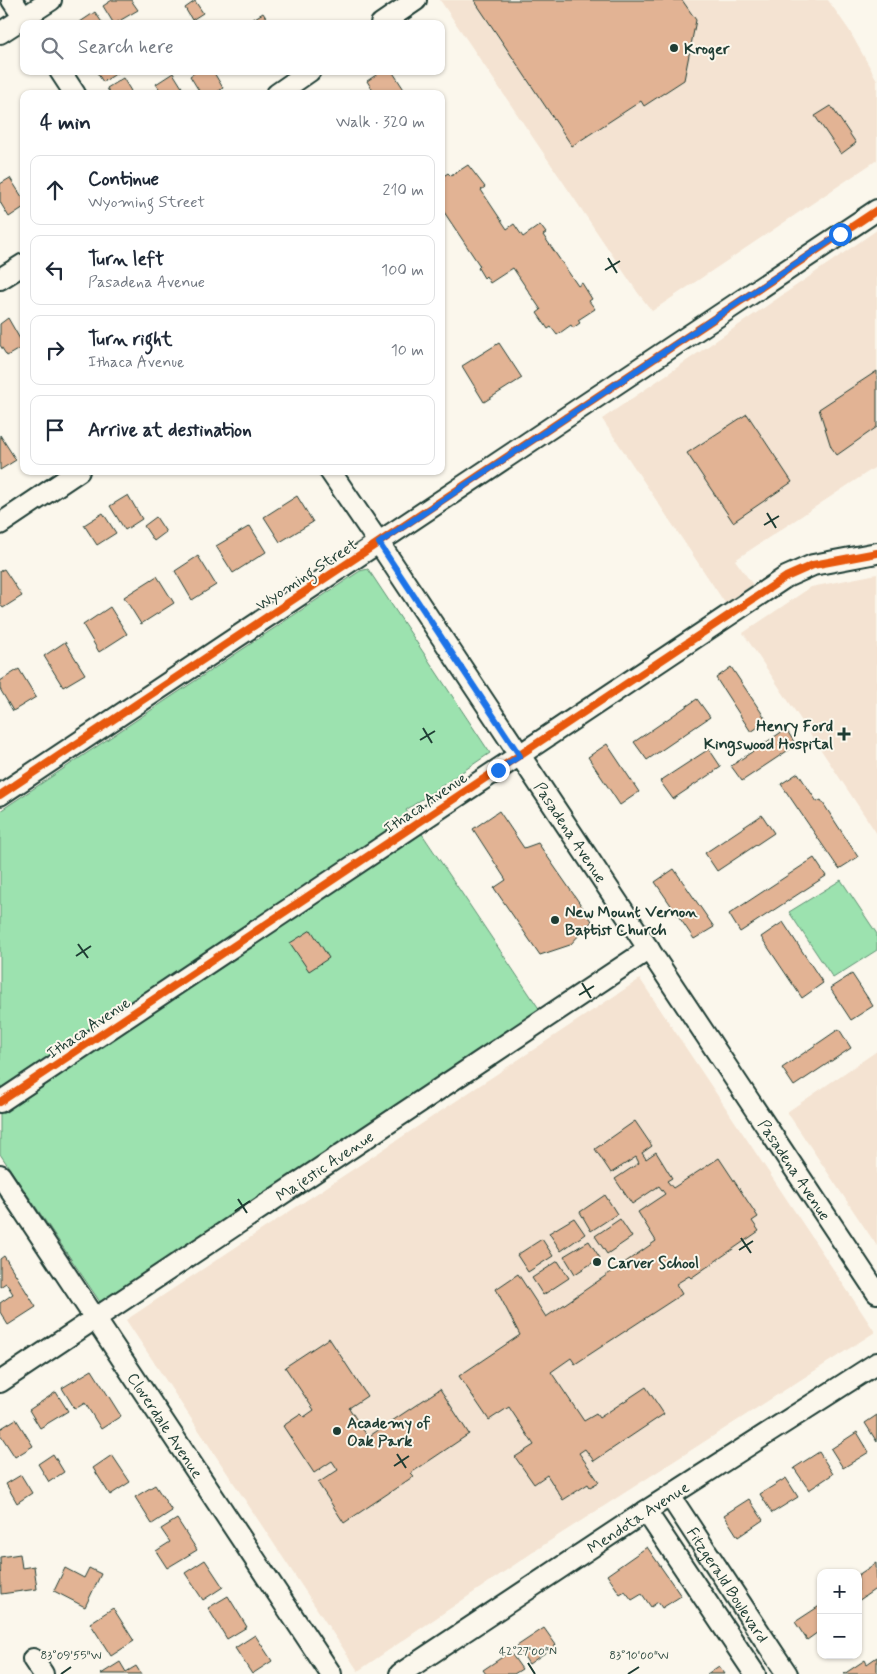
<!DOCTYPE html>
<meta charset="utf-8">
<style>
:root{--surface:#fff;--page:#f6f6f7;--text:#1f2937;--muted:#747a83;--line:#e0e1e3}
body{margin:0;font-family:Mynerve,sans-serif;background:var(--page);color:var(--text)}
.controls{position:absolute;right:15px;bottom:15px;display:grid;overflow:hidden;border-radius:10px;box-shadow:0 1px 4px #0004}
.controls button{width:45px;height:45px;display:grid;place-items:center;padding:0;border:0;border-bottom:1px solid var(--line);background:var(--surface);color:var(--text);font:25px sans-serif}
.stop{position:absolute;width:15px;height:15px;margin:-11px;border:4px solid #1a73e8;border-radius:50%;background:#fff}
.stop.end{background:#1a73e8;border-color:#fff;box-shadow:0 1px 5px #0008}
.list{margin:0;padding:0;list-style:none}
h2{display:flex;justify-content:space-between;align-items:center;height:65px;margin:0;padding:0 20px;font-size:21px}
h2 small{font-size:16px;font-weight:400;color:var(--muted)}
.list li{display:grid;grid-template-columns:32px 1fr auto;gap:15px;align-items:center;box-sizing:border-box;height:70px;margin:0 10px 10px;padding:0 10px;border:1px solid var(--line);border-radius:10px}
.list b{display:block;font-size:19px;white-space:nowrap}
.list p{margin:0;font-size:16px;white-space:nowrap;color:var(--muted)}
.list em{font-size:16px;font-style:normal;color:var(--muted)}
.icon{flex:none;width:28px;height:28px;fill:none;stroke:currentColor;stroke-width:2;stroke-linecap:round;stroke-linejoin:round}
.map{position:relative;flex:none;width:877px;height:1674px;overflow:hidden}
.search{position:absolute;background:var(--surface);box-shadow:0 1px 4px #0004;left:20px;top:20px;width:425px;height:55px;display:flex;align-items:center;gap:12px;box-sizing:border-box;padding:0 18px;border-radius:10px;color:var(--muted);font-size:19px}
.panel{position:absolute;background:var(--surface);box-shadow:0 1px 4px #0004;left:20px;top:90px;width:425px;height:385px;border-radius:10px}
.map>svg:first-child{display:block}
.built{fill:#f4e3d2}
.green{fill:#9ce2af;stroke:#5e9072}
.building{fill:#e2b394;stroke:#1f3d34}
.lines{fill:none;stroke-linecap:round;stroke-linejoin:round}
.minor-casing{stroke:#1f3d34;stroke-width:24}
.minor{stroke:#fbf7ec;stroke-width:20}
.cycleway-casing{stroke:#fbf7ec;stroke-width:11}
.cycleway{stroke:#e8590c;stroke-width:8}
.route{stroke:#1a73e8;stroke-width:6}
.ticks{fill:none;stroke:#1f3d34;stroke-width:2}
.poi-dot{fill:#1f3d34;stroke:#fbf7ec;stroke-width:2}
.labels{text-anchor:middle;stroke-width:4;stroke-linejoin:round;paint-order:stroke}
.poi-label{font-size:16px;font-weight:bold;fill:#1f3d34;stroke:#fbf7ec;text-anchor:start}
.street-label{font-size:16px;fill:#1f3d34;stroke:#fbf7ec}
.ticks-label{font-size:12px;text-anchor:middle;fill:#1f3d34;stroke:#fbf7ec;stroke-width:4;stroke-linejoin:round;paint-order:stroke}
</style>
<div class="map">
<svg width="877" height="1674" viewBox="0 0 877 1674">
<rect width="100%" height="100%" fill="#fbf7ec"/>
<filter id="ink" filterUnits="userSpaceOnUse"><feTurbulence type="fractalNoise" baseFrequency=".02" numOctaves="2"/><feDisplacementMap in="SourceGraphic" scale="10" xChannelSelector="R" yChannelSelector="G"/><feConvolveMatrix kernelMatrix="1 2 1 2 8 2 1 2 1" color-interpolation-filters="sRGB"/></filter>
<g filter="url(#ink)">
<g class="built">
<path d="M440 0H828L849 30 877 80V160L652 311 638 293Z"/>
<path d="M877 230V466L735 560 753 585 725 603 602 419Z"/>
<path d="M877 574V834L743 633 811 587Z"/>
<path d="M640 979 875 1332 548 1542 358 1671 126 1320Z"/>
<path d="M877 1051V1246L787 1112Z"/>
</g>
<g class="green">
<path d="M368 569 490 753 406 810 540 1010 100 1302 0 1154V811L360 571Z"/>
<path d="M841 880 877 934V950L833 978 789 912Z"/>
</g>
<g class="building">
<path d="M112 0H131L138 10 114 24 103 6Z"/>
<path d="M474 0H682L696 20 684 80 644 106 641 101 572 146Z"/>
<path d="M195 1 203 13 192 20 185 8Z"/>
<path d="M95 12 103 24H77Z"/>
<path d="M263 13 270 24H245Z"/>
<path d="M96 71H118L119 72 103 82Z"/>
<path d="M197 71H213L223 88 214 94H201L190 76Z"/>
<path d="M382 71H392L405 91 401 94H375L367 81Z"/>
<path d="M173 73 186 94H163L156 84Z"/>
<path d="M123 78 131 91 128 94H110L107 88Z"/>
<path d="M831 106 856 143 841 154 815 116Z"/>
<path d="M468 165 485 187 481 190 507 229 514 224 523 237 540 225 546 233 543 235 578 286 582 283 592 299 589 301 595 309 578 320 580 323 573 328 571 325 557 335 551 327 548 329 537 313 541 310 513 268 490 283 486 276 484 278 478 268 480 266 444 212 441 214V183L444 181 442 177 448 173 451 176Z"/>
<path d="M10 178 24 200V207L9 217 0 202V184Z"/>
<path d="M8 318 24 346 7 356 0 345V324Z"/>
<path d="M499 343 522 378 484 402 462 366Z"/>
<path d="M877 371V427L837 455 831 447 819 409Z"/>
<path d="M747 414 792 482 733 522 687 453Z"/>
<path d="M0 435 16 460 0 470Z"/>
<path d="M128 495 142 519 125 530 110 506Z"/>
<path d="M297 496 313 522 280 542 264 517Z"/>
<path d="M103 513 116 533 97 545 84 525Z"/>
<path d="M156 517 166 532 154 541 144 526Z"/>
<path d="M250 526 266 552 233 573 216 546Z"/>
<path d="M198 556 216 585 192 600 175 571Z"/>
<path d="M4 569 22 596 3 608 0 604V571Z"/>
<path d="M157 576 174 603 141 624 124 597Z"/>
<path d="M110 607 127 634 99 652 83 625Z"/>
<path d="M65 642 85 674 63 687 44 656Z"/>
<path d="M731 667 767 721 751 732 716 678Z"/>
<path d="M19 669 36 697 13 711 0 689V681Z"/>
<path d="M697 699 710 717 647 760 634 742Z"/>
<path d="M786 729 796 745 742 781 731 766Z"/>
<path d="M607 744 639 792 620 805 588 757Z"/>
<path d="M709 749 721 767 673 799 660 781Z"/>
<path d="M798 773 817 802 821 800 858 857 839 869 781 784Z"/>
<path d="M499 811 524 848 538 843 592 921 570 945 540 955 494 888 506 880 473 829Z"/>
<path d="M762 815 774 833 717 871 705 853Z"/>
<path d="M814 858 826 876 740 932 729 914Z"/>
<path d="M674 869 714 927 694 939 655 882Z"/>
<path d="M783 922 823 983 802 998 761 937Z"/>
<path d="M311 930 329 958 309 971 290 943Z"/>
<path d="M852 974 873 1006 851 1020 830 988Z"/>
<path d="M839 1029 851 1048 794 1086 782 1068Z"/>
<path d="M635 1121 652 1146 642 1153 646 1159 656 1152 672 1178 667 1181 673 1188 719 1158 758 1217 752 1221 759 1231 691 1278 689 1276 676 1284 682 1294 575 1364 571 1358 551 1372 584 1421 596 1414 599 1418 646 1387 664 1414 594 1461 585 1449 579 1453 599 1482 590 1487 588 1484 563 1500 547 1475 534 1484 515 1457 534 1445 509 1407 489 1420 459 1376 520 1335 496 1289 518 1274 546 1317 656 1241 638 1212 665 1194 659 1186 632 1204 615 1179 639 1163 636 1157 611 1173 595 1149Z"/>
<path d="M605 1195 617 1214 591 1231 580 1212Z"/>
<path d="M574 1218 585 1234 561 1251 549 1233Z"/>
<path d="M620 1219 632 1237 607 1254 595 1236Z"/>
<path d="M542 1239 553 1256 528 1272 517 1255Z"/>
<path d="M589 1241 600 1258 575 1274 564 1256Z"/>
<path d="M4 1256 36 1307 8 1325 0 1312V1303L13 1294 6 1283 0 1287V1259Z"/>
<path d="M558 1261 569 1278 543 1295 532 1278Z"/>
<path d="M329 1338 367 1396 349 1408 368 1437 440 1389 469 1434 411 1473 414 1476 344 1523 318 1483 338 1470 332 1461 314 1473 283 1426 301 1414 304 1417 314 1410 285 1367Z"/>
<path d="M92 1370 121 1416 101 1429 85 1403 75 1409 62 1388Z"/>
<path d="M56 1392 68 1411 40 1428 29 1410Z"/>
<path d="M877 1415V1442L865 1423Z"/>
<path d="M16 1419 33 1446 15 1457 0 1434V1429Z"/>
<path d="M857 1432 869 1452 843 1468 831 1449Z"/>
<path d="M819 1452 833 1474 809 1490 794 1468Z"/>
<path d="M53 1454 64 1472 49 1482 38 1464Z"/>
<path d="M112 1455 130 1482 110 1495 93 1468Z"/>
<path d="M21 1475 32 1493 17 1503 6 1484Z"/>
<path d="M786 1478 798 1497 772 1513 760 1494Z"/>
<path d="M155 1485 172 1511 152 1524 135 1497Z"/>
<path d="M749 1499 763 1520 738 1537 724 1515Z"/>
<path d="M177 1519 197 1550 167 1568 156 1551 170 1542 161 1529Z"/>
<path d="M647 1547 681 1596 662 1608 658 1602 651 1607 642 1594 632 1600 625 1591 620 1594 607 1575Z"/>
<path d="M20 1554 22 1568 34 1566 37 1589 1 1594 0 1557Z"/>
<path d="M205 1560 223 1587 203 1600 185 1573Z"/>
<path d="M876 1563 877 1588 858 1601V1575Z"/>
<path d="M65 1568 84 1578 89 1568 101 1574 85 1607 54 1591Z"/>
<path d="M228 1596 247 1627 227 1639 208 1608Z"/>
<path d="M821 1605V1630L807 1640 795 1622Z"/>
<path d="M113 1608 134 1641 111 1656 90 1623Z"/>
<path d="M544 1628 556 1645 529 1664 517 1646Z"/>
<path d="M255 1635 272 1661 252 1674 235 1648Z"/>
<path d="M510 1652 522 1669 514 1674H486L483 1670Z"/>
<path d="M877 1657V1674H844L865 1660 867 1664Z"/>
<path d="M120 1662 126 1672 136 1666 141 1674H101Z"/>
<path d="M719 1666 725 1674H707Z"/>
</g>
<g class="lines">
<defs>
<g id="minor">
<path d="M12 0 28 24"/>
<path d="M381 24 416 0"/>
<path d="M0 33 51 0"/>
<path d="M60 71 75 94"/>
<path d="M277 94 310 71"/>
<path d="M0 279 24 264"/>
<path id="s1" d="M330 471 379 543 877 1293"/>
<path d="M0 524 79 471"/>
<path d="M0 795 877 210"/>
<path d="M0 1102 786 577 813 565 877 553"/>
<path id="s2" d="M0 1175 331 1674"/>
<path id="s3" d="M0 1382 649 949"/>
<path id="s4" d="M670 1496 787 1674"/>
<path d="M646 1511 755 1674"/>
<path d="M33 1659 43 1674"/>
<path id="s5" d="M400 1674 646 1511 877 1363"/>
</g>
</defs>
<use href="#minor" class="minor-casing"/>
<use href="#minor" class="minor"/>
<defs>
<g id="cycleway">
<path d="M0 795 877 210"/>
<path d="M0 1102 786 577 813 565 877 553"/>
</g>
</defs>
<use href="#cycleway" class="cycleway-casing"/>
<use href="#cycleway" class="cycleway"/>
</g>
</g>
<g class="lines" filter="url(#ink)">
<path class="route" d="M498 770 520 756 379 543 840 234"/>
</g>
<path class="ticks" d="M608 258 617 273M605 270 620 261M767 513 776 528M764 525 779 516M423 728 432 743M420 740 435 731M78 944 88 958M76 956 91 946M582 983 591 998M579 995 594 986M238 1199 247 1213M235 1211 250 1201M741 1238 751 1253M739 1250 753 1241M397 1454 406 1468M394 1466 409 1456M528 1663 535 1674M61 1674 71 1667M628 1674 639 1667"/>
<g class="poi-dot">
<circle cx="674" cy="48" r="5"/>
<path d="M841.5 726.5h5v5h5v5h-5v5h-5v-5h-5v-5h5z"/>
<circle cx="555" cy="920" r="5"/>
<circle cx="597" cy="1262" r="5"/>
<circle cx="337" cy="1431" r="5"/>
</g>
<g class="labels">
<g class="poi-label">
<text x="684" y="54">Kroger</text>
<text x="833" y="731" text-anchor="end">Henry Ford<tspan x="833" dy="18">Kingswood Hospital</tspan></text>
<text x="565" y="917">New Mount Vernon<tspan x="565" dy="18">Baptist Church</tspan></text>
<text x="607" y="1268">Carver School</text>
<text x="347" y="1428">Academy of<tspan x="347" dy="18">Oak Park</tspan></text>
</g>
<g class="street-label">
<text transform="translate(306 574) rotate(-33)" y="6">Wyoming Street</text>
<text transform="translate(425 802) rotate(-34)" y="6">Ithaca Avenue</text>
<text dy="6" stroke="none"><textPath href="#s1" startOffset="434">Pasadena Avenue</textPath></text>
<text transform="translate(88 1027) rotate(-34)" y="6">Ithaca Avenue</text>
<text dy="6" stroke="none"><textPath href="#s3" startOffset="390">Majestic Avenue</textPath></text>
<text dy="6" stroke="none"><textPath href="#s1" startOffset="839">Pasadena Avenue</textPath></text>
<text dy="6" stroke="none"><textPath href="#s2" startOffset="300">Cloverdale Avenue</textPath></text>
<text dy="6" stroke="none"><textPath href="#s5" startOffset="285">Mendota Avenue</textPath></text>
<text dy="6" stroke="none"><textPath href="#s4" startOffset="106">Fitzgerald Boulevard</textPath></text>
</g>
</g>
<g class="ticks-label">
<text x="528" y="1655">42°27'00"N</text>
<text x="71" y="1659">83°09'55"W</text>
<text x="639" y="1659">83°10'00"W</text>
</g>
</svg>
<div class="controls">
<button>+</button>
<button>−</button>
</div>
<div class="stop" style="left:840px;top:234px"></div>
<div class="stop end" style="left:498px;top:770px"></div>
<div class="search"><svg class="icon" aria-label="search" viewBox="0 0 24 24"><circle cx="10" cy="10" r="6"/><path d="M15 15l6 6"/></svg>Search here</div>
<section class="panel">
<h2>4 min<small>Walk · 320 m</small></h2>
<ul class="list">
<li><svg class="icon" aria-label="ahead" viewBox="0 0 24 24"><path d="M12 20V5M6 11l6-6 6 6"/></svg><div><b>Continue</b><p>Wyoming Street</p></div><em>210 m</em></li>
<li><svg class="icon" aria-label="left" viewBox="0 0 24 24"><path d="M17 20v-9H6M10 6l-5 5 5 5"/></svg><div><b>Turn left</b><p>Pasadena Avenue</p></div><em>100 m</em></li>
<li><svg class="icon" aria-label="right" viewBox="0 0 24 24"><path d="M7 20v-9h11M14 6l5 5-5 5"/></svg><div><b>Turn right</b><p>Ithaca Avenue</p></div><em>10 m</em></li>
<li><svg class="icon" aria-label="arrive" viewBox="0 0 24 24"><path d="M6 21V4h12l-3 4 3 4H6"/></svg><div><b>Arrive at destination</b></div></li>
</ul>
</section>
</div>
